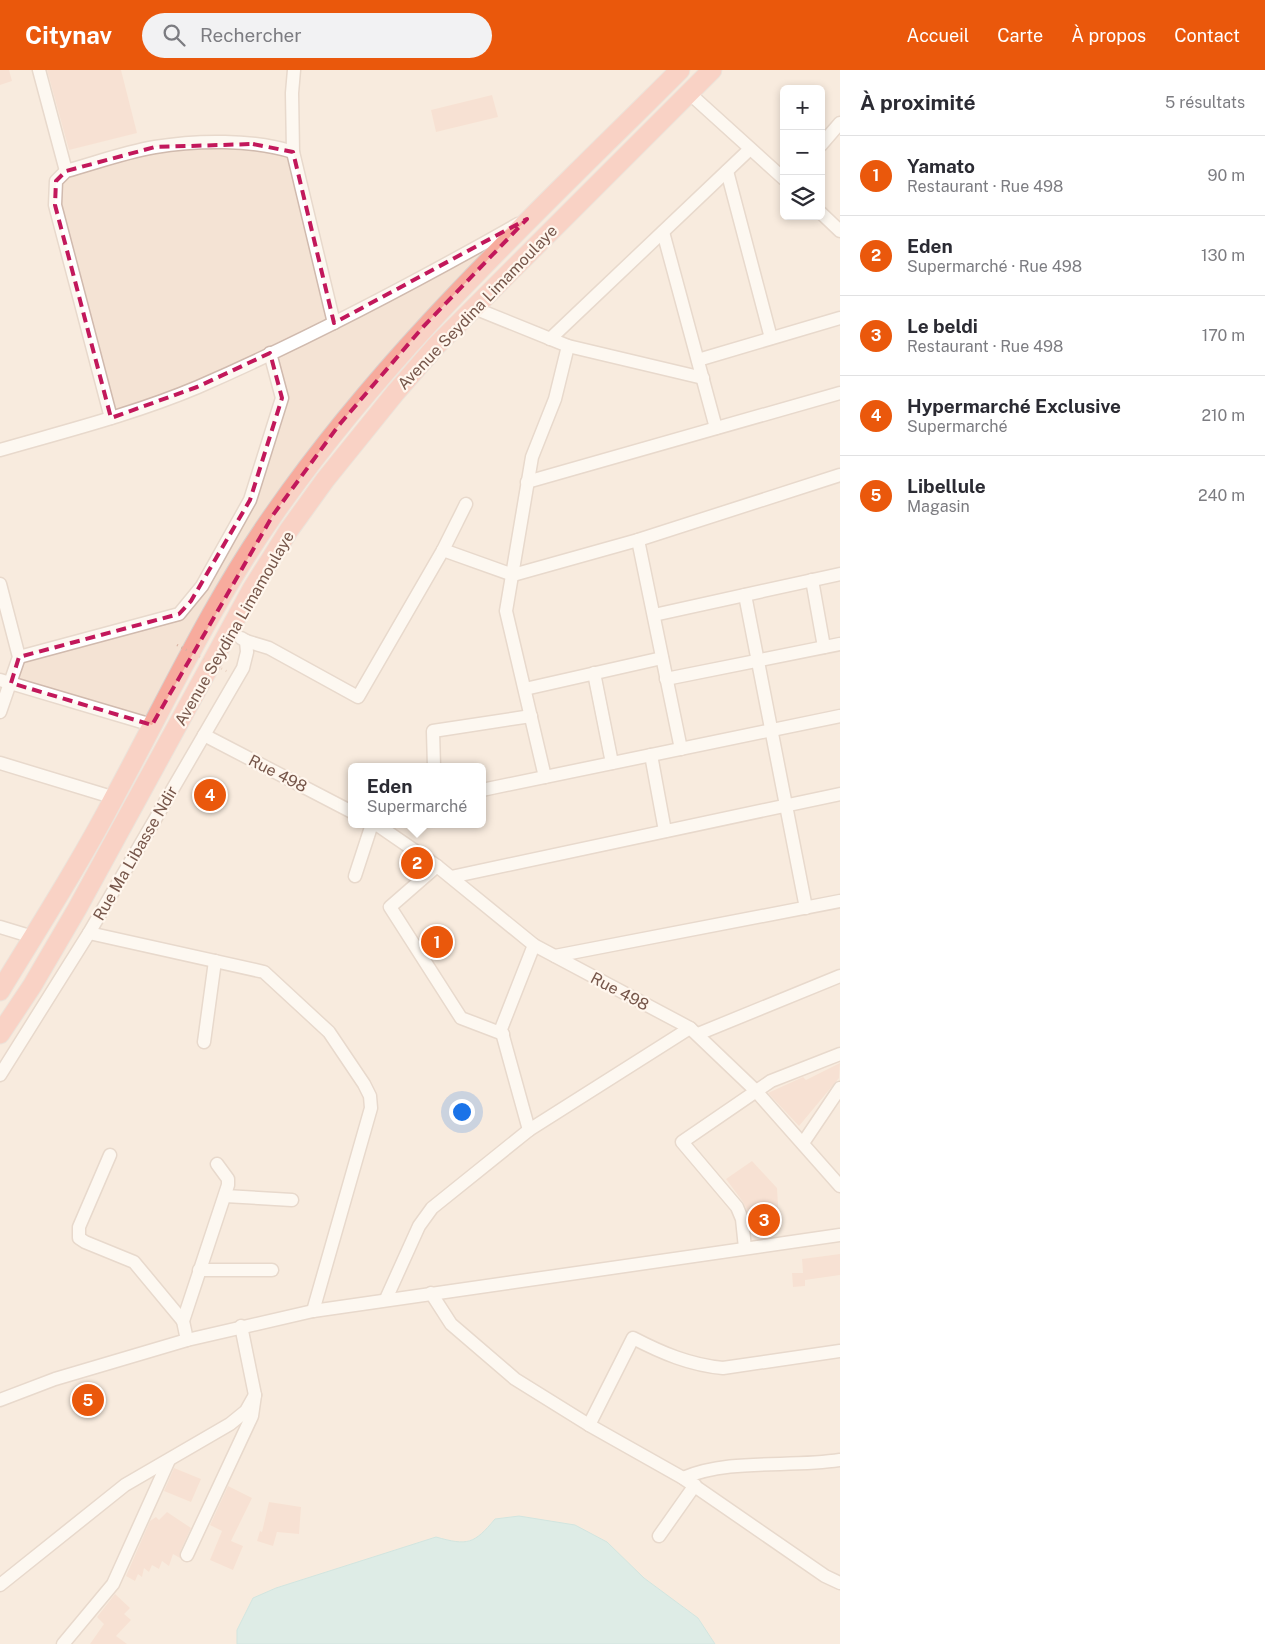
<!DOCTYPE html>
<html lang="fr">
<meta charset="utf-8">
<style>
:root{--surface:#fff;--page:#f2f2f3;--text:#2b2b33;--muted:#7c7c81;--line:#e1e1e2;--accent:#ea580c}
body{margin:0;font-family:"Public Sans",sans-serif;background:var(--page);color:var(--text)}
.controls{position:absolute;right:15px;top:15px;display:grid;overflow:hidden;border-radius:8px;box-shadow:0 2px 8px #0003}
.controls button{width:45px;height:45px;display:grid;place-items:center;padding:0;border:0;border-bottom:1px solid var(--line);background:var(--surface);color:var(--text);font:25px sans-serif}
.you{position:absolute;left:461px;top:1041px;width:18px;height:18px;margin:-12px;border:4px solid #fff;border-radius:50%;background:#1a73e8;box-shadow:0 0 0 8px #1a73e833}
.badge{display:grid;place-items:center;width:32px;height:32px;border-radius:50%;background:var(--accent);color:#fff;font-size:16px;font-weight:700}
.pin{position:absolute;translate:-50% -50%;border:2px solid #fff;box-shadow:0 1px 5px #0006}
.popup{position:absolute;left:348px;top:693px;width:138px;height:65px;box-sizing:border-box;display:grid;place-content:center;border-radius:8px;background:var(--surface);filter:drop-shadow(0 1px 4px #0005);font-size:16px;white-space:nowrap;color:var(--muted)}
.popup b{font-size:19px;color:var(--text)}
.popup::after{content:'';position:absolute;left:50%;top:100%;margin-left:-10px;border:10px solid transparent;border-top-color:var(--surface)}
.list{margin:0;padding:0;list-style:none}
h2{display:flex;justify-content:space-between;align-items:center;height:65px;margin:0;padding:0 20px;font-size:21px}
h2 small{font-size:16px;font-weight:400;color:var(--muted)}
.list li{display:grid;grid-template-columns:32px 1fr auto;gap:15px;align-items:center;box-sizing:border-box;height:80px;padding:0 20px;border-top:1px solid var(--line)}
.list b{display:block;font-size:19px;white-space:nowrap}
.list p{margin:0;font-size:16px;white-space:nowrap;color:var(--muted)}
.list em{font-size:16px;font-style:normal;color:var(--muted)}
.icon{flex:none;width:28px;height:28px;fill:none;stroke:currentColor;stroke-width:2;stroke-linecap:round;stroke-linejoin:round}
.map{position:relative;flex:none;width:840px;height:1574px;overflow:hidden}
header{display:flex;align-items:center;gap:30px;box-sizing:border-box;height:70px;padding:0 25px;background:var(--accent);color:#fff}
header strong{font-size:24px}
nav{display:flex;gap:28px;margin-inline-start:auto;font-size:18px}
.search{width:350px;height:45px;background:var(--page);display:flex;align-items:center;gap:12px;box-sizing:border-box;padding:0 18px;border-radius:28px;color:var(--muted);font-size:19px}
main{display:flex}
aside{flex:1;background:var(--surface)}
.map>svg:first-child{display:block}
.residential{fill:#f4e3d4;fill-rule:evenodd}
.water{fill:#bae4e6;stroke:#a0d5d8}
.building{fill:#f2cdbd}
.lines{fill:none;stroke-linecap:round;stroke-linejoin:round}
.minor-casing{stroke:#d0baae;stroke-width:15}
.highway-casing{stroke:#d9d0cc;stroke-width:21}
.minor{stroke:#fff;stroke-width:12}
.highway{stroke:#f7ab9d;stroke-width:19}
.path-bridge{stroke:#d7b0a0;stroke-width:2.5;stroke-dasharray:1 4;stroke-linecap:butt}
.marked{fill:none;stroke:#c2185b;stroke-width:4;stroke-dasharray:10 6;stroke-linejoin:round}
.labels{text-anchor:middle;stroke-width:4.5;stroke-linejoin:round;paint-order:stroke}
.street-label{font-size:16px;fill:#76564a;stroke:#fff6ed}
</style>
<header>
<strong>Citynav</strong>
<div class="search"><svg class="icon" aria-label="search" viewBox="0 0 24 24"><circle cx="10" cy="10" r="6"/><path d="M15 15l6 6"/></svg>Rechercher</div>
<nav><a>Accueil</a><a>Carte</a><a>À propos</a><a>Contact</a></nav>
</header>
<main>
<div class="map">
<svg width="840" height="1574" viewBox="0 0 840 1574">
<rect width="100%" height="100%" fill="#fcf2e6"/>
<path class="residential" d="M0 0H840V1574H715L698 1548 644 1508 607 1472 495 1449 479 1467 458 1474 436 1467 276 1518 253 1528 237 1560V1574H0ZM784 19H821V146H784ZM352 697H482V754H352Z"/>
<path class="water" d="M519 1446 575 1455 607 1472 644 1508 698 1548 715 1574H237V1560L253 1528 276 1518 436 1467C468 1476 474 1474 495 1449Z"/>
<g class="building">
<path d="M0 0H9L12 11 0 15Z"/>
<path d="M47 0H121L137 63 69 80Z"/>
<path d="M492 25 498 47 436 62 431 40Z"/>
<path d="M840 993 839 1008 799 1056 768 1023 803 1007 806 1010Z"/>
<path d="M752 1091 777 1118 779 1151 764 1154 749 1144 743 1132 726 1109Z"/>
<path d="M840 1184V1205L805 1210V1216L793 1217 792 1203H803L802 1189Z"/>
<path d="M174 1398 201 1409 191 1432 164 1421Z"/>
<path d="M228 1416 252 1428 231 1471 243 1476 233 1500 210 1490 222 1461 210 1455Z"/>
<path d="M269 1432 301 1437 299 1464 277 1462 273 1476 257 1471 260 1461 262 1462Z"/>
<path d="M167 1442 191 1458 180 1482V1488L173 1484 169 1496 162 1491 159 1499 152 1495 149 1502 144 1498 142 1507 138 1504 135 1511 126 1506 150 1451 156 1447 159 1450Z"/>
<path d="M115 1524 130 1538 124 1544 131 1550 116 1566 127 1574H90L104 1554 97 1547Z"/>
</g>
<g class="lines">
<defs>
<g id="minor">
<path d="M39 0 66 101"/>
<path d="M294 0 292 23 293 82 334 253"/>
<path d="M689 23 784 109"/>
<path d="M821 75 840 53"/>
<path d="M727 101 771 268"/>
<path d="M821 143 840 161"/>
<path d="M663 162 716 358"/>
<path d="M474 238 568 276 703 308"/>
<path d="M550 269 750 79"/>
<path d="M698 290 840 248"/>
<path d="M111 348 55 135 56 111 66 101C95 93 125 82 155 77 196 70 254 69 293 82"/>
<path d="M0 380C66 361 134 344 198 317 308 269 414 213 518 154"/>
<path d="M527 412 840 323"/>
<path d="M638 470 681 679"/>
<path d="M443 480 466 434"/>
<path d="M812 510 824 577"/>
<path d="M0 514 19 587 0 642"/>
<path d="M745 525 806 838"/>
<path d="M654 545 840 504"/>
<path d="M246 571 269 578 358 627 443 480 513 505 638 470 840 405"/>
<path d="M19 587 179 544 202 516 250 430 282 328 270 283"/>
<path d="M594 603 612 693"/>
<path d="M666 609 840 574"/>
<path d="M0 610 152 655"/>
<path d="M525 619 662 588"/>
<path d="M204 665 352 742"/>
<path d="M651 685 665 761"/>
<path d="M0 693 115 728"/>
<path d="M434 697 433 661 531 646"/>
<path d="M545 707 506 541 532 387 555 329 568 276"/>
<path d="M482 720 840 646"/>
<path d="M376 754 437 796 534 875 690 958 755 1020 840 1116"/>
<path d="M437 796 390 837 461 948 503 964"/>
<path d="M355 806 372 754"/>
<path d="M451 807 840 724"/>
<path d="M0 857 33 867"/>
<path d="M89 863 264 902 329 962 364 1014 370 1026 371 1038 313 1241"/>
<path d="M555 886 840 831"/>
<path d="M698 964 840 906"/>
<path d="M204 972 215 891"/>
<path d="M0 1005 89 863 243 598 247 582 246 571 241 568"/>
<path d="M529 1060 501 959 534 875"/>
<path d="M803 1073 840 1018"/>
<path d="M110 1085 79 1157V1168L85 1172 134 1192 183 1251"/>
<path d="M225 1126 292 1130"/>
<path d="M745 1178 742 1149 737 1137 682 1072 771 1011 840 984"/>
<path d="M199 1200H272"/>
<path d="M431 1223 451 1254 515 1309 589 1355 683 1408 825 1506 840 1513"/>
<path d="M386 1229 419 1156 432 1138 529 1060 690 958"/>
<path d="M187 1270 183 1251 228 1115V1109L217 1094"/>
<path d="M0 1330 55 1309 187 1270 313 1241 840 1165"/>
<path d="M589 1355 633 1268C662 1283 690 1295 723 1298L840 1281"/>
<path d="M683 1408C730 1388 789 1398 840 1390"/>
<path d="M659 1466 695 1415"/>
<path d="M187 1485 252 1346 255 1325 241 1256"/>
<path d="M0 1515 125 1415 230 1354 246 1341 255 1325"/>
<path d="M63 1574 113 1514 169 1390"/>
</g>
<g id="highway">
<path d="M0 921C39 857 80 793 115 726 166 632 212 532 274 444 390 277 537 143 680 0"/>
<path d="M0 964 32 916 77 839 252 519 289 460 325 410 396 322 436 276 712 0"/>
</g>
</defs>
<use href="#minor" class="minor-casing"/>
<use href="#highway" class="highway-casing"/>
<use href="#minor" class="minor"/>
<use href="#highway" class="highway"/>
<path class="path-bridge" d="M177 575 228 602"/>
</g>
<path d="M0 0H840V1574H0ZM253 74 293 82 334 253 527 149 423 257 339 355 273 445 152 655 11 613 19 587 179 544 191 531 250 430 282 328 270 283 197 317 111 348 55 135 56 111 66 101 155 77Z" fill="#fcf2e6" fill-opacity=".55" fill-rule="evenodd"/>
<path class="marked" d="M253 74 293 82 334 253 527 149 423 257 339 355 273 445 152 655 11 613 19 587 179 544 191 531 250 430 282 328 270 283 197 317 111 348 55 135 56 111 66 101 155 77Z"/>
<g class="labels">
<g class="street-label">
<text transform="translate(477 237) rotate(-46)" y="6">Avenue Seydina Limamoulaye</text>
<text transform="translate(234 558) rotate(-60)" y="6">Avenue Seydina Limamoulaye</text>
<text transform="translate(278 703) rotate(27)" y="6">Rue 498</text>
<text transform="translate(135 783) rotate(-60)" y="6">Rue Ma Libasse Ndir</text>
<text transform="translate(620 921) rotate(28)" y="6">Rue 498</text>
</g>
</g>
</svg>
<div class="controls">
<button>+</button>
<button>−</button>
<button><svg class="icon" aria-label="layers" viewBox="0 0 24 24"><path d="M12 4l9 5-9 5-9-5zM3 14l9 5 9-5"/></svg></button>
</div>
<div class="you"></div>
<div class="pin badge" style="left:437px;top:872px">1</div>
<div class="pin badge" style="left:417px;top:793px">2</div>
<div class="popup"><b>Eden</b>Supermarché</div>
<div class="pin badge" style="left:764px;top:1150px">3</div>
<div class="pin badge" style="left:210px;top:725px">4</div>
<div class="pin badge" style="left:88px;top:1330px">5</div>
</div>
<aside>
<h2>À proximité<small>5 résultats</small></h2>
<ul class="list">
<li><span class="badge">1</span><div><b>Yamato</b><p>Restaurant · Rue 498</p></div><em>90 m</em></li>
<li><span class="badge">2</span><div><b>Eden</b><p>Supermarché · Rue 498</p></div><em>130 m</em></li>
<li><span class="badge">3</span><div><b>Le beldi</b><p>Restaurant · Rue 498</p></div><em>170 m</em></li>
<li><span class="badge">4</span><div><b>Hypermarché Exclusive</b><p>Supermarché</p></div><em>210 m</em></li>
<li><span class="badge">5</span><div><b>Libellule</b><p>Magasin</p></div><em>240 m</em></li>
</ul>
</aside>
</main>
